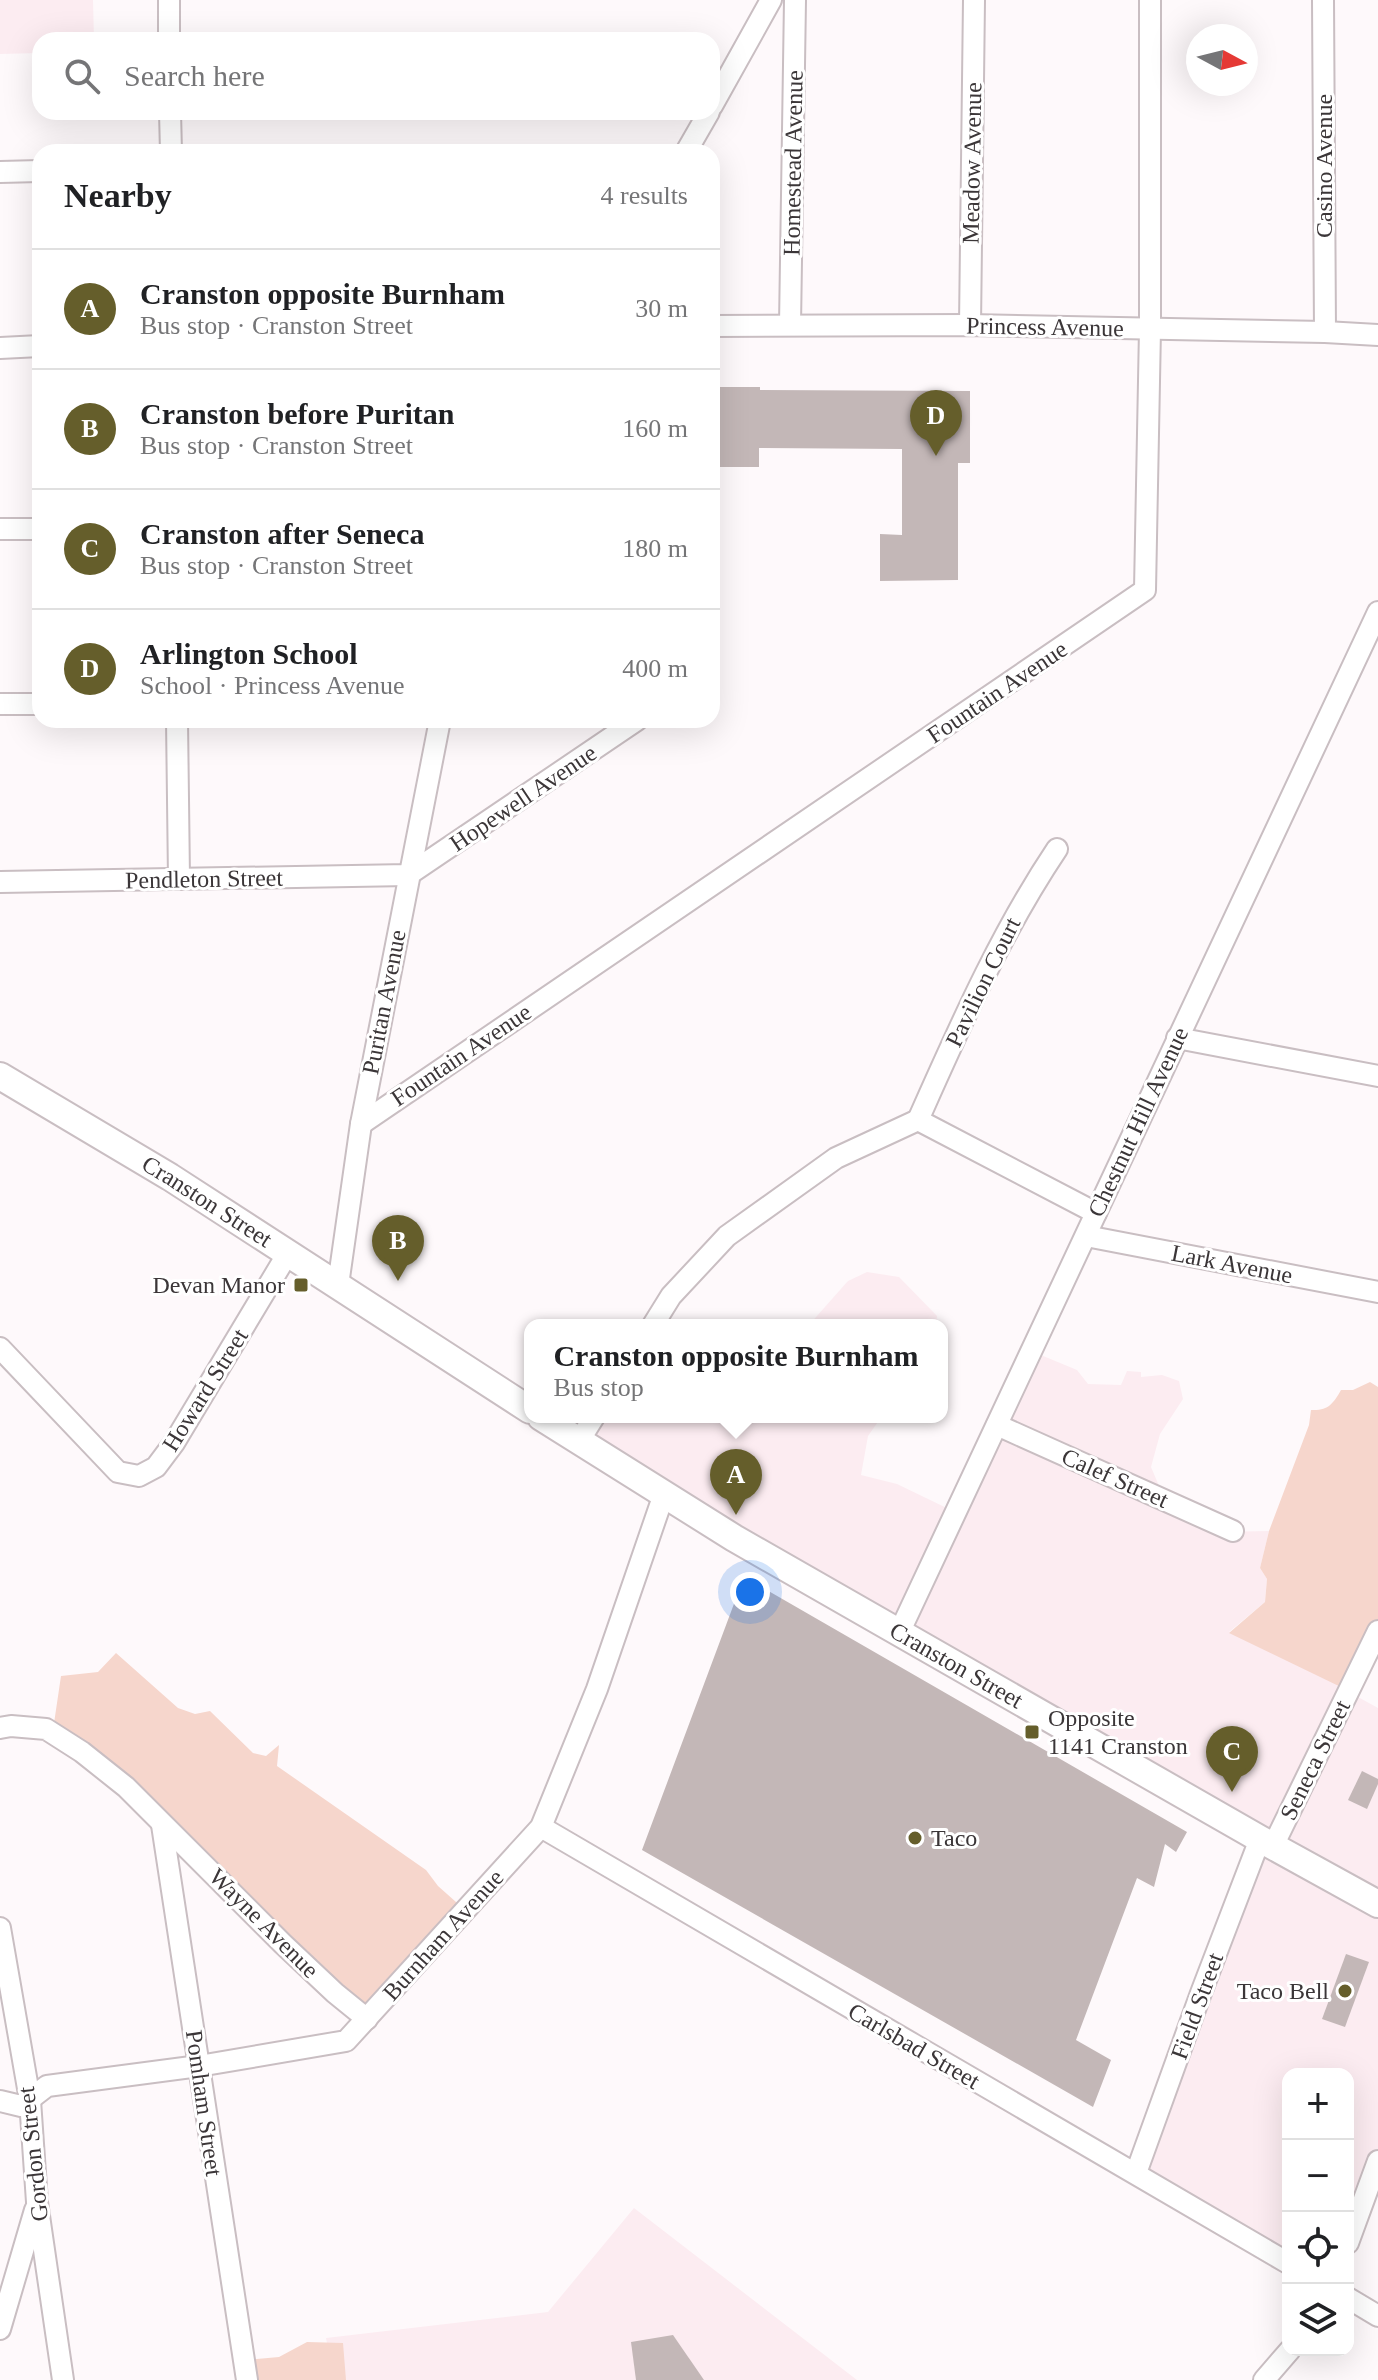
<!DOCTYPE html>
<meta charset="utf-8">
<style>
:root{--surface:#fff;--page:#f2f2f2;--text:#202124;--muted:#757577;--line:#e0e0e0;--accent:#655e2b}
body{margin:0;font-family:"Times New Roman",serif;background:var(--page);color:var(--text)}
.controls{position:absolute;right:24px;bottom:24px;display:grid;overflow:hidden;border-radius:16px;box-shadow:0 8px 32px #0002}
.controls button{width:72px;height:72px;display:grid;place-items:center;padding:0;border:0;border-bottom:2px solid var(--line);background:var(--surface);color:var(--text);font:40px sans-serif}
.compass{position:absolute;left:1186px;top:24px;width:72px;height:72px;border-radius:50%;background:var(--surface);box-shadow:0 8px 32px #0002;rotate:97deg}
.you{position:absolute;left:750px;top:1592px;width:28px;height:28px;margin:-20px;border:6px solid #fff;border-radius:50%;background:#1a73e8;box-shadow:0 0 0 12px #1a73e833}
.badge{display:grid;place-items:center;width:52px;height:52px;border-radius:50%;background:var(--accent);color:#fff;font-size:26px;font-weight:700}
.pin{position:absolute;translate:-50% -66px;filter:drop-shadow(0 2px 4px #0008)}
.pin::after{content:'';position:absolute;top:42px;width:28px;height:24px;background:inherit;clip-path:polygon(0 0,100% 0,50% 100%)}
.popup{position:absolute;left:524px;top:1319px;width:424px;height:104px;box-sizing:border-box;display:grid;place-content:center;border-radius:16px;background:var(--surface);filter:drop-shadow(0 2px 6px #0005);font-size:26px;white-space:nowrap;color:var(--muted)}
.popup b{font-size:30px;color:var(--text)}
.popup::after{content:'';position:absolute;left:50%;top:100%;margin-left:-16px;border:16px solid transparent;border-top-color:var(--surface)}
.list{margin:0;padding:0;list-style:none}
h2{display:flex;justify-content:space-between;align-items:center;height:104px;margin:0;padding:0 32px;font-size:34px}
h2 small{font-size:26px;font-weight:400;color:var(--muted)}
.list li{display:grid;grid-template-columns:52px 1fr auto;gap:24px;align-items:center;box-sizing:border-box;height:120px;padding:0 32px;border-top:2px solid var(--line)}
.list b{display:block;font-size:30px;white-space:nowrap}
.list p{margin:0;font-size:26px;white-space:nowrap;color:var(--muted)}
.list em{font-size:26px;font-style:normal;color:var(--muted)}
.icon{flex:none;width:44px;height:44px;fill:none;stroke:currentColor;stroke-width:2;stroke-linecap:round;stroke-linejoin:round}
.map{position:relative;flex:none;width:1378px;height:2380px;overflow:hidden}
.search{position:absolute;background:var(--surface);box-shadow:0 8px 32px #0002;left:32px;top:32px;width:688px;height:88px;display:flex;align-items:center;gap:20px;box-sizing:border-box;padding:0 28px;border-radius:24px;color:var(--muted);font-size:30px}
.panel{position:absolute;background:var(--surface);box-shadow:0 8px 32px #0002;left:32px;top:144px;width:688px;height:584px;border-radius:24px}
.map>svg:first-child{display:block}
.built{fill:#fcecf1}
.green{fill:#f6d6cc}
.building{fill:#c3b7b7}
.lines{fill:none;stroke-linecap:round;stroke-linejoin:round}
.minor-casing{stroke:#c9bec2;stroke-width:24}
.major-casing{stroke:#c9bec2;stroke-width:30}
.minor{stroke:#fff;stroke-width:20}
.major{stroke:#fff;stroke-width:26}
.poi-dot{fill:#655e2b;stroke:#fff;stroke-width:3}
.labels{text-anchor:middle;stroke-width:6;stroke-linejoin:round;paint-order:stroke}
.street-label{font-size:24px;fill:#3b3638;stroke:#fff}
.poi-label{font-size:24px;fill:#3b3638;stroke:#fff;text-anchor:end}
</style>
<div class="map">
<svg width="1378" height="2380" viewBox="0 0 1378 2380">
<rect width="100%" height="100%" fill="#fef9fb"/>
<g class="built">
<path d="M0 0H93L94 40H40V53L0 54Z"/>
<path d="M867 1272 899 1277 937 1316 936 1325H809L848 1281Z"/>
<path d="M1036 1353 1077 1370 1088 1384 1121 1385 1127 1371 1141 1372V1377L1162 1375 1179 1381 1183 1399 1160 1434 1151 1467 1168 1507 1217 1532 1269 1531 1260 1568 1267 1579 1265 1602 1229 1632 1351 1687 1358 1697 1378 1708V1887L1373 1897 1378 1904V2149L1348 2227V2074H1288V2272L1131 2169 1173 2038 1250 1837 586 1445 597 1417H885L880 1419 868 1436 861 1475 897 1484 955 1512Z"/>
<path d="M634 2208 857 2380H334L326 2338 548 2312Z"/>
</g>
<g class="green">
<path d="M1370 1382 1378 1387V1633L1347 1690 1229 1633 1265 1602 1267 1579 1260 1568 1269 1531 1309 1425 1311 1410C1328 1411 1333 1404 1341 1390H1353Z"/>
<path d="M116 1653 178 1708 195 1714 210 1711 253 1753 266 1756 279 1745 277 1766 426 1870 438 1886 465 1910 371 2017 53 1730 61 1676 98 1672Z"/>
<path d="M307 2342 343 2343 346 2380H245L244 2360 279 2357Z"/>
</g>
<g class="building">
<path d="M712 387H760V390L970 391V463H958V580L880 581V534L902 535V449L759 448V467H712Z"/>
<path d="M744 1577 1187 1832 1176 1852 1165 1844 1154 1887 1137 1878 1076 2040 1111 2060 1093 2107 642 1850Z"/>
<path d="M1362 1771 1378 1779V1784L1367 1809 1348 1800Z"/>
<path d="M1346 1954 1369 1962 1345 2027 1322 2019Z"/>
<path d="M673 2335 704 2380H636L631 2342Z"/>
</g>
<g class="lines">
<defs>
<g id="minor">
<path d="M169 0V40"/>
<path d="M1323 0 1325 332"/>
<path d="M712 106 771 0"/>
<path d="M170 112 171 152"/>
<path d="M686 152 709 112"/>
<path d="M0 172 40 171"/>
<path d="M790 325 795 0"/>
<path d="M970 325 974 0"/>
<path d="M712 326 970 325 1325 332 1378 335"/>
<path d="M0 348 40 346"/>
<path d="M0 529H40"/>
<path d="M0 704H40"/>
<path d="M177 720 179 879"/>
<path d="M0 882 408 875 637 720"/>
<path d="M1177 1038 1378 1076"/>
<path d="M918 1120C960 1026 1000 934 1057 849"/>
<path d="M918 1120 1096 1213"/>
<path d="M361 1124 1145 590 1150 329V0"/>
<path d="M1086 1236 1378 1292"/>
<path d="M338 1285 361 1124 440 720"/>
<path d="M653 1325 671 1296 727 1236 836 1158 918 1120"/>
<path d="M0 1348 118 1472 139 1476 156 1467 174 1443 288 1253"/>
<path d="M997 1425 1233 1531"/>
<path d="M579 1441 594 1417"/>
<path d="M899 1633 1378 612"/>
<path d="M0 1728 11 1726 46 1729 82 1752 126 1787 283 1944 335 1993 367 2019"/>
<path d="M162 1825 247 2380"/>
<path d="M541 1827C789 1974 1040 2116 1288 2263"/>
<path d="M1273 1846 1378 1631"/>
<path d="M0 1928 30 2100 37 2202 63 2380"/>
<path d="M0 2101 21 2106 47 2086 199 2066 346 2041 541 1827 597 1689 664 1494"/>
<path d="M1136 2173 1201 1993 1260 1839"/>
<path d="M1348 2243 1378 2161"/>
<path d="M1348 2298 1378 2316"/>
<path d="M0 2329 35 2210"/>
<path d="M1264 2380 1290 2350"/>
</g>
<g id="major">
<path id="s1" d="M0 1076 170 1177 530 1410"/>
<path id="s2" d="M541 1417 734 1538 1260 1839 1378 1904"/>
</g>
</defs>
<use href="#minor" class="minor-casing"/>
<use href="#major" class="major-casing"/>
<use href="#minor" class="minor"/>
<use href="#major" class="major"/>
</g>
<g class="poi-dot">
<rect x="293" y="1277" width="16" height="16" rx="4"/>
<rect x="1024" y="1724" width="16" height="16" rx="4"/>
<circle cx="915" cy="1838" r="8"/>
<circle cx="1345" cy="1991" r="8"/>
</g>
<g class="labels">
<g class="street-label">
<text transform="translate(793 163) rotate(-89)" y="8">Homestead Avenue</text>
<text transform="translate(972 163) rotate(-89)" y="8">Meadow Avenue</text>
<text transform="translate(1324 166) rotate(-90)" y="8">Casino Avenue</text>
<text transform="translate(1045 327) rotate(1)" y="8">Princess Avenue</text>
<text transform="translate(997 692) rotate(-34)" y="8">Fountain Avenue</text>
<text transform="translate(523 798) rotate(-34)" y="8">Hopewell Avenue</text>
<text transform="translate(204 879) rotate(-1)" y="8">Pendleton Street</text>
<text transform="translate(983 982) rotate(-64)" y="8">Pavilion Court</text>
<text transform="translate(384 1002) rotate(-79)" y="8">Puritan Avenue</text>
<text transform="translate(461 1055) rotate(-34)" y="8">Fountain Avenue</text>
<text transform="translate(1138 1122) rotate(-65)" y="8">Chestnut Hill Avenue</text>
<text dy="8" stroke="none"><textPath href="#s1" startOffset="242">Cranston Street</textPath></text>
<text transform="translate(1232 1264) rotate(11)" y="8">Lark Avenue</text>
<text transform="translate(205 1390) rotate(-58)" y="8">Howard Street</text>
<text transform="translate(1115 1478) rotate(24)" y="8">Calef Street</text>
<text dy="8" stroke="none"><textPath href="#s2" startOffset="484">Cranston Street</textPath></text>
<text transform="translate(1315 1760) rotate(-64)" y="8">Seneca Street</text>
<text transform="translate(264 1923) rotate(45)" y="8">Wayne Avenue</text>
<text transform="translate(443 1935) rotate(-48)" y="8">Burnham Avenue</text>
<text transform="translate(1197 2006) rotate(-70)" y="8">Field Street</text>
<text transform="translate(914 2046) rotate(30)" y="8">Carlsbad Street</text>
<text transform="translate(204 2103) rotate(82)" y="8">Pomham Street</text>
<text transform="translate(33 2154) rotate(-96)" y="8">Gordon Street</text>
</g>
<g class="poi-label">
<text x="285" y="1293">Devan Manor</text>
<text x="1048" y="1726" text-anchor="start">Opposite<tspan x="1048" dy="28">1141 Cranston</tspan></text>
<text x="931" y="1846" text-anchor="start">Taco</text>
<text x="1329" y="1999">Taco Bell</text>
</g>
</g>
</svg>
<div class="controls">
<button>+</button>
<button>−</button>
<button><svg class="icon" aria-label="locate" viewBox="0 0 24 24"><circle cx="12" cy="12" r="6"/><path d="M12 2v4M12 18v4M2 12h4M18 12h4"/></svg></button>
<button><svg class="icon" aria-label="layers" viewBox="0 0 24 24"><path d="M12 4l9 5-9 5-9-5zM3 14l9 5 9-5"/></svg></button>
</div>
<svg class="compass" viewBox="-18 -18 36 36"><path d="M0-13l5 13h-10z" fill="#e53935"/><path d="M0 13l5-13h-10z" fill="#757577"/></svg>
<div class="you"></div>
<div class="pin badge" style="left:736px;top:1515px">A</div>
<div class="popup"><b>Cranston opposite Burnham</b>Bus stop</div>
<div class="pin badge" style="left:398px;top:1281px">B</div>
<div class="pin badge" style="left:1232px;top:1792px">C</div>
<div class="pin badge" style="left:936px;top:456px">D</div>
<div class="search"><svg class="icon" aria-label="search" viewBox="0 0 24 24"><circle cx="10" cy="10" r="6"/><path d="M15 15l6 6"/></svg>Search here</div>
<section class="panel">
<h2>Nearby<small>4 results</small></h2>
<ul class="list">
<li><span class="badge">A</span><div><b>Cranston opposite Burnham</b><p>Bus stop · Cranston Street</p></div><em>30 m</em></li>
<li><span class="badge">B</span><div><b>Cranston before Puritan</b><p>Bus stop · Cranston Street</p></div><em>160 m</em></li>
<li><span class="badge">C</span><div><b>Cranston after Seneca</b><p>Bus stop · Cranston Street</p></div><em>180 m</em></li>
<li><span class="badge">D</span><div><b>Arlington School</b><p>School · Princess Avenue</p></div><em>400 m</em></li>
</ul>
</section>
</div>
